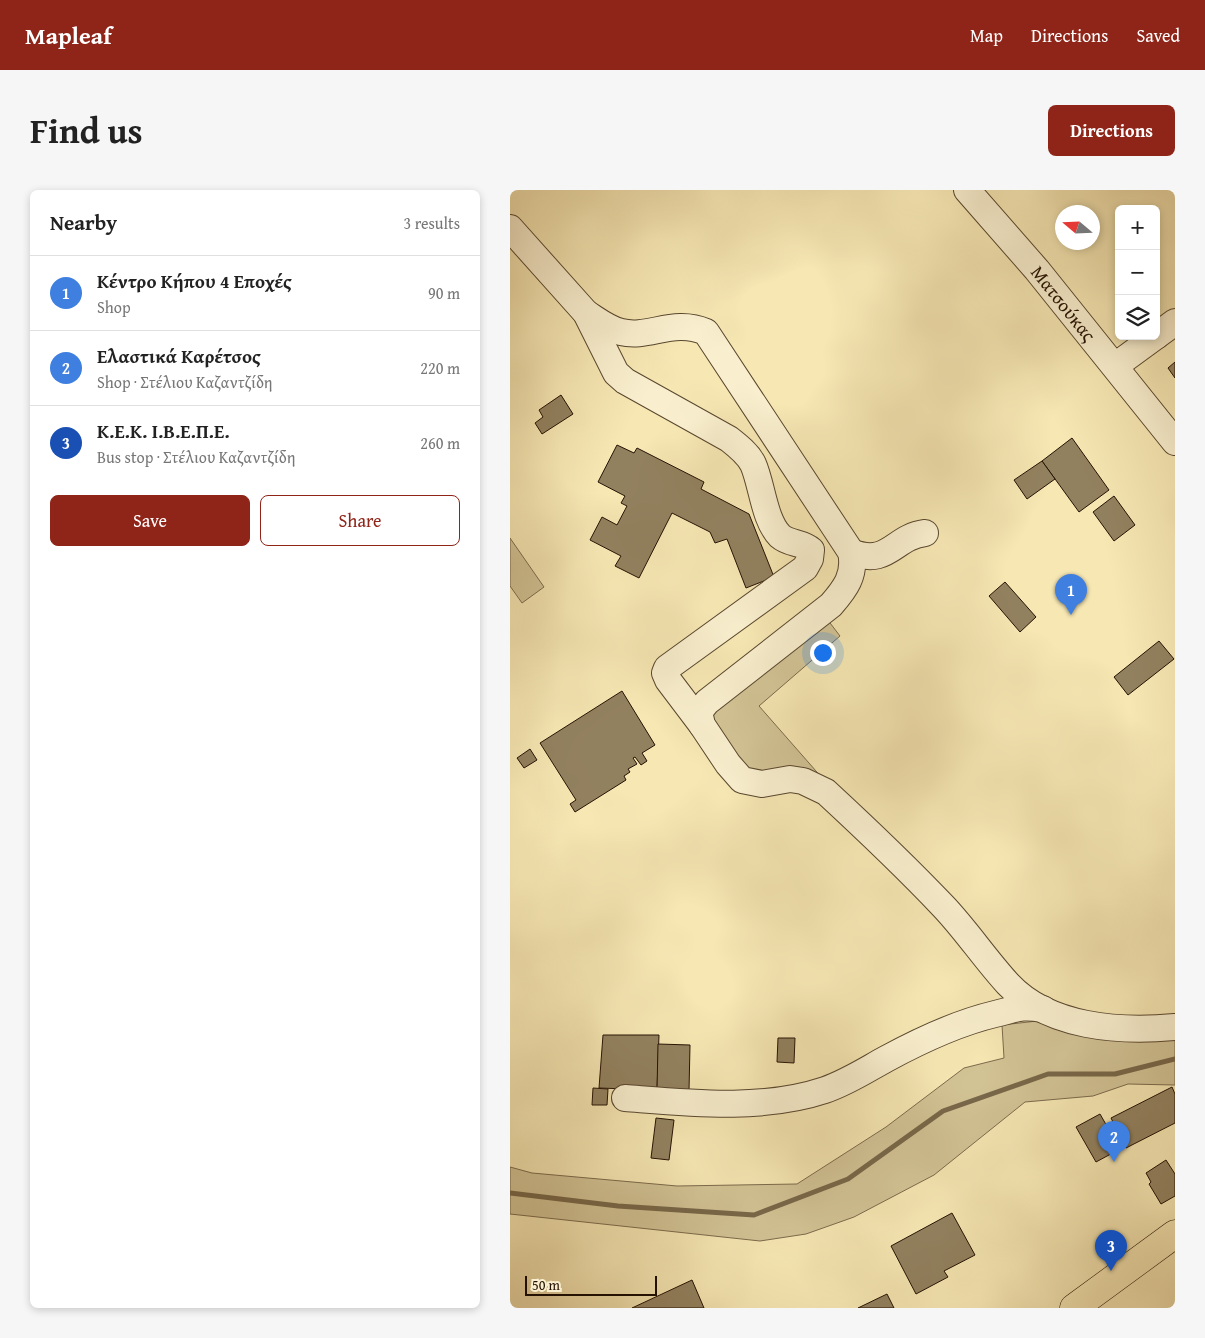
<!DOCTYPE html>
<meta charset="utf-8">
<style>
:root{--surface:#fff;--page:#f6f6f6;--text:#222;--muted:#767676;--line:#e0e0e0;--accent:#8f2418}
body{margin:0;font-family:"Gentium Book Plus",serif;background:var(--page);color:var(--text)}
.controls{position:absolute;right:15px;top:15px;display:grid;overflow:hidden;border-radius:8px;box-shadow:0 2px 8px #0003}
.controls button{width:45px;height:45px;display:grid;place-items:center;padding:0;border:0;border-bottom:1px solid var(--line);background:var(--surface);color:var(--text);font:25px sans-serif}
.compass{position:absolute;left:545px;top:15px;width:45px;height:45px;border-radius:50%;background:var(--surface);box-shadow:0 2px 8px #0003;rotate:289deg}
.scale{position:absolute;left:15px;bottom:12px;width:132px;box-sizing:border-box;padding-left:5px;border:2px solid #251203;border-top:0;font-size:14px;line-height:18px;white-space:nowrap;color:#251203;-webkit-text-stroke:4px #f9efce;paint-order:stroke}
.you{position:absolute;left:312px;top:462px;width:18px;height:18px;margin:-12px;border:4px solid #fff;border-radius:50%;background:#1a73e8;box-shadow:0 0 0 8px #1a73e833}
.badge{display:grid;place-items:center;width:32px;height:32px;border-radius:50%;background:var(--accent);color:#fff;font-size:16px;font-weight:700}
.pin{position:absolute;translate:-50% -41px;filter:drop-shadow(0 1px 2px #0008)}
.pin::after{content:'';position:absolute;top:26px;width:18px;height:15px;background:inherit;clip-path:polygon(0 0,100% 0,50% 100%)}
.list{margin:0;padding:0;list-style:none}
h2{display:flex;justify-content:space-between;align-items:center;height:65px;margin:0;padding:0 20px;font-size:21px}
h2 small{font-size:16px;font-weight:400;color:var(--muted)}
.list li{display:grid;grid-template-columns:32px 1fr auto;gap:15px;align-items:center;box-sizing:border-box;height:75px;padding:0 20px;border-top:1px solid var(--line)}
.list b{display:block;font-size:19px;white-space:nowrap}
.list p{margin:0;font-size:16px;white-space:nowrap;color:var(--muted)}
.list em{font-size:16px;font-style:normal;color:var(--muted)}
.actions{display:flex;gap:10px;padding:15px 20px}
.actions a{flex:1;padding:11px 0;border:1px solid var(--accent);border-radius:8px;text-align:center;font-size:18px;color:var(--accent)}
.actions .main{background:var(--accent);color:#fff}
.icon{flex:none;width:28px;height:28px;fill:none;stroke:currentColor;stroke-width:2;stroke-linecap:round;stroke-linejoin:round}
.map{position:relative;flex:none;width:665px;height:1118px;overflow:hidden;border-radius:8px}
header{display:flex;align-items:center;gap:30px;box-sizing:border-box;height:70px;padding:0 25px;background:var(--accent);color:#fff}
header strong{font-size:24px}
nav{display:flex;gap:28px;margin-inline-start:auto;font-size:18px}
.intro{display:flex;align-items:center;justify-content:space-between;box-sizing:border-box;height:120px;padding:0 30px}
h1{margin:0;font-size:35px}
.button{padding:12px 22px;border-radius:8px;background:var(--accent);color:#fff;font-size:18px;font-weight:700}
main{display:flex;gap:30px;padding:0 30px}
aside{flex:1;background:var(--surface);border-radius:8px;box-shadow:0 2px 8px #0003}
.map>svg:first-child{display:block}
.green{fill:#d2c395;stroke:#7c6a4c}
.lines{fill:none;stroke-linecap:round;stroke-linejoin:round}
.stream{stroke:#786749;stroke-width:5}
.building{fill:#92815f;stroke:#251203}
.minor-casing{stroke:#59472f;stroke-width:28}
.major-casing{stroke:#251203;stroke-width:29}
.minor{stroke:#f9efce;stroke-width:26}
.major{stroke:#f6e7b3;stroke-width:28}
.labels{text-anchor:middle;stroke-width:4;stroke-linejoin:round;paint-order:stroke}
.street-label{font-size:19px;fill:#251203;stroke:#f9efce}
</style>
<header>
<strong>Mapleaf</strong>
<nav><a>Map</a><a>Directions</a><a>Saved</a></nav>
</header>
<div class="intro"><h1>Find us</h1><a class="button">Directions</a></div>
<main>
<aside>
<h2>Nearby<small>3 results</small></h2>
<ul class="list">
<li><span class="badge" style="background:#3f7fe0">1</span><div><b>Κέντρο Κήπου 4 Εποχές</b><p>Shop</p></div><em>90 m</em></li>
<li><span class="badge" style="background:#3f7fe0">2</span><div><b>Ελαστικά Καρέτσος</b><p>Shop · Στέλιου Καζαντζίδη</p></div><em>220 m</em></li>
<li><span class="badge" style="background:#1a4fb4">3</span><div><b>Κ.Ε.Κ. Ι.Β.Ε.Π.Ε.</b><p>Bus stop · Στέλιου Καζαντζίδη</p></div><em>260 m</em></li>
</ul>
<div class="actions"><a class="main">Save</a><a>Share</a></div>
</aside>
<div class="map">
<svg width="665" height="1118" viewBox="0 0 665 1118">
<rect width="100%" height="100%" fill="#f6e7b3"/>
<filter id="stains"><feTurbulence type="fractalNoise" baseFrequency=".004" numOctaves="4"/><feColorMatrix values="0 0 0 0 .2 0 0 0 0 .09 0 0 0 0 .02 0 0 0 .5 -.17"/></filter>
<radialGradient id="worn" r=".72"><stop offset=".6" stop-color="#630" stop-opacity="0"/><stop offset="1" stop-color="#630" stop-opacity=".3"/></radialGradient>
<g class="green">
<path d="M0 348 34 397 12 413 0 396Z"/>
<path d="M317 429 330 446 249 516 313 589 233 582 198 519Z"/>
<path d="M536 830 665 844V895L618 894 583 906 515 912 424 985 344 1027 296 1044 250 1051 0 1024V977L22 983 167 996 287 994 376 937 454 878 494 868 492 835Z"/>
</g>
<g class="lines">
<path class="stream" d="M0 1003 108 1016 244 1025 338 989 433 921 538 884H605L665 869"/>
</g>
<g class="building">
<path d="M665 172V188L658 178Z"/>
<path d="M51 205 63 224 32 244 25 233 33 227 29 220Z"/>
<path d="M562 248 599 300 569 322 532 271Z"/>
<path d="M107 255 124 263 127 258 194 292 191 299 239 324 264 387 236 398 217 349 205 353 200 342 162 323 129 388 105 376 111 366 80 350 92 327 107 335 117 316 111 313 115 306 88 292Z"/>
<path d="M532 271 545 289 517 309 504 290Z"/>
<path d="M604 306 625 335 604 351 583 322Z"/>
<path d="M495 392 526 427 510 442 479 406Z"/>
<path d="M649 451 664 469 618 505 604 487Z"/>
<path d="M112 501 145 555 132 563 137 571 131 575 125 567 123 568 127 574 118 579 120 582 114 586 116 590 65 622 60 614 66 610 30 553Z"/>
<path d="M20 559 27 570 14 578 7 568Z"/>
<path d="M93 845H149L147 900 89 898Z"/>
<path d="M268 848H285L284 873 267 872Z"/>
<path d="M148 854 180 855 179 901 147 900Z"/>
<path d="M662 897 665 904V933L616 958 601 928Z"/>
<path d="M83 898 98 899 97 915H82Z"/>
<path d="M590 924 610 959 586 972 566 937Z"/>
<path d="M146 928 164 930 159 970 141 968Z"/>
<path d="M656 970 665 984V1006L651 1014 639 994 641 992 636 983Z"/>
<path d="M442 1023 465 1065 434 1081 438 1087 406 1104 381 1056Z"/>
<path d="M182 1090 194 1118H122Z"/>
<path d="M377 1104 384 1118H348Z"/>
</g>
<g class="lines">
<defs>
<g id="minor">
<path id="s1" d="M457 0 527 80 665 252"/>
<path d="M0 38 76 123 106 183 115 191 219 249C228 256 238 264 243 274 252 294 254 330 270 346 279 354 292 352 301 360L300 369 295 378 157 478 155 483 158 490 192 535"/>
<path d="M76 123C87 130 98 139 111 142 139 149 163 128 196 142L341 362C346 385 335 399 321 415L197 512 189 522 192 535 218 574 232 590 252 594 280 589 293 591 316 602C356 639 395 676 433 716 456 740 475 769 498 794 539 838 610 842 665 837"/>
<path d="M646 146 665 132"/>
<path d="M605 176 646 146"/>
<path d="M341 362C379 377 383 347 415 343"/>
<path d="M115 908C180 913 252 921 315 900 338 892 356 880 376 869 411 850 447 833 485 824 507 819 509 815 533 819"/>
</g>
<path id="major" d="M564 1118 665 1044"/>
</defs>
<use href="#minor" class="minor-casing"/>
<use href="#major" class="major-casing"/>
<use href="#minor" class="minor"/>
<use href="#major" class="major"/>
</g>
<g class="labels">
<g class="street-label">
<text dy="7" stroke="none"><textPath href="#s1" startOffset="149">Ματσούκας</textPath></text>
</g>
</g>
<rect width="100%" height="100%" filter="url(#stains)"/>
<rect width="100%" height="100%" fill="url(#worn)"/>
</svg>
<div class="controls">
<button>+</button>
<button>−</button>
<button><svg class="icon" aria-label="layers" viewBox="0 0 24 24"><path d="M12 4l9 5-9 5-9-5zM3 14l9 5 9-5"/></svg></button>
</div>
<svg class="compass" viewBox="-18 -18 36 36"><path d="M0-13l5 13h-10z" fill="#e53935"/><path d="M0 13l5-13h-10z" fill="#767676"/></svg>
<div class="scale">50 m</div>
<div class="you"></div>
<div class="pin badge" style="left:561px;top:425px;background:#3f7fe0">1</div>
<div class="pin badge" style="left:604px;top:972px;background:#3f7fe0">2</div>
<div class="pin badge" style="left:601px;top:1081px;background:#1a4fb4">3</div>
</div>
</main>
